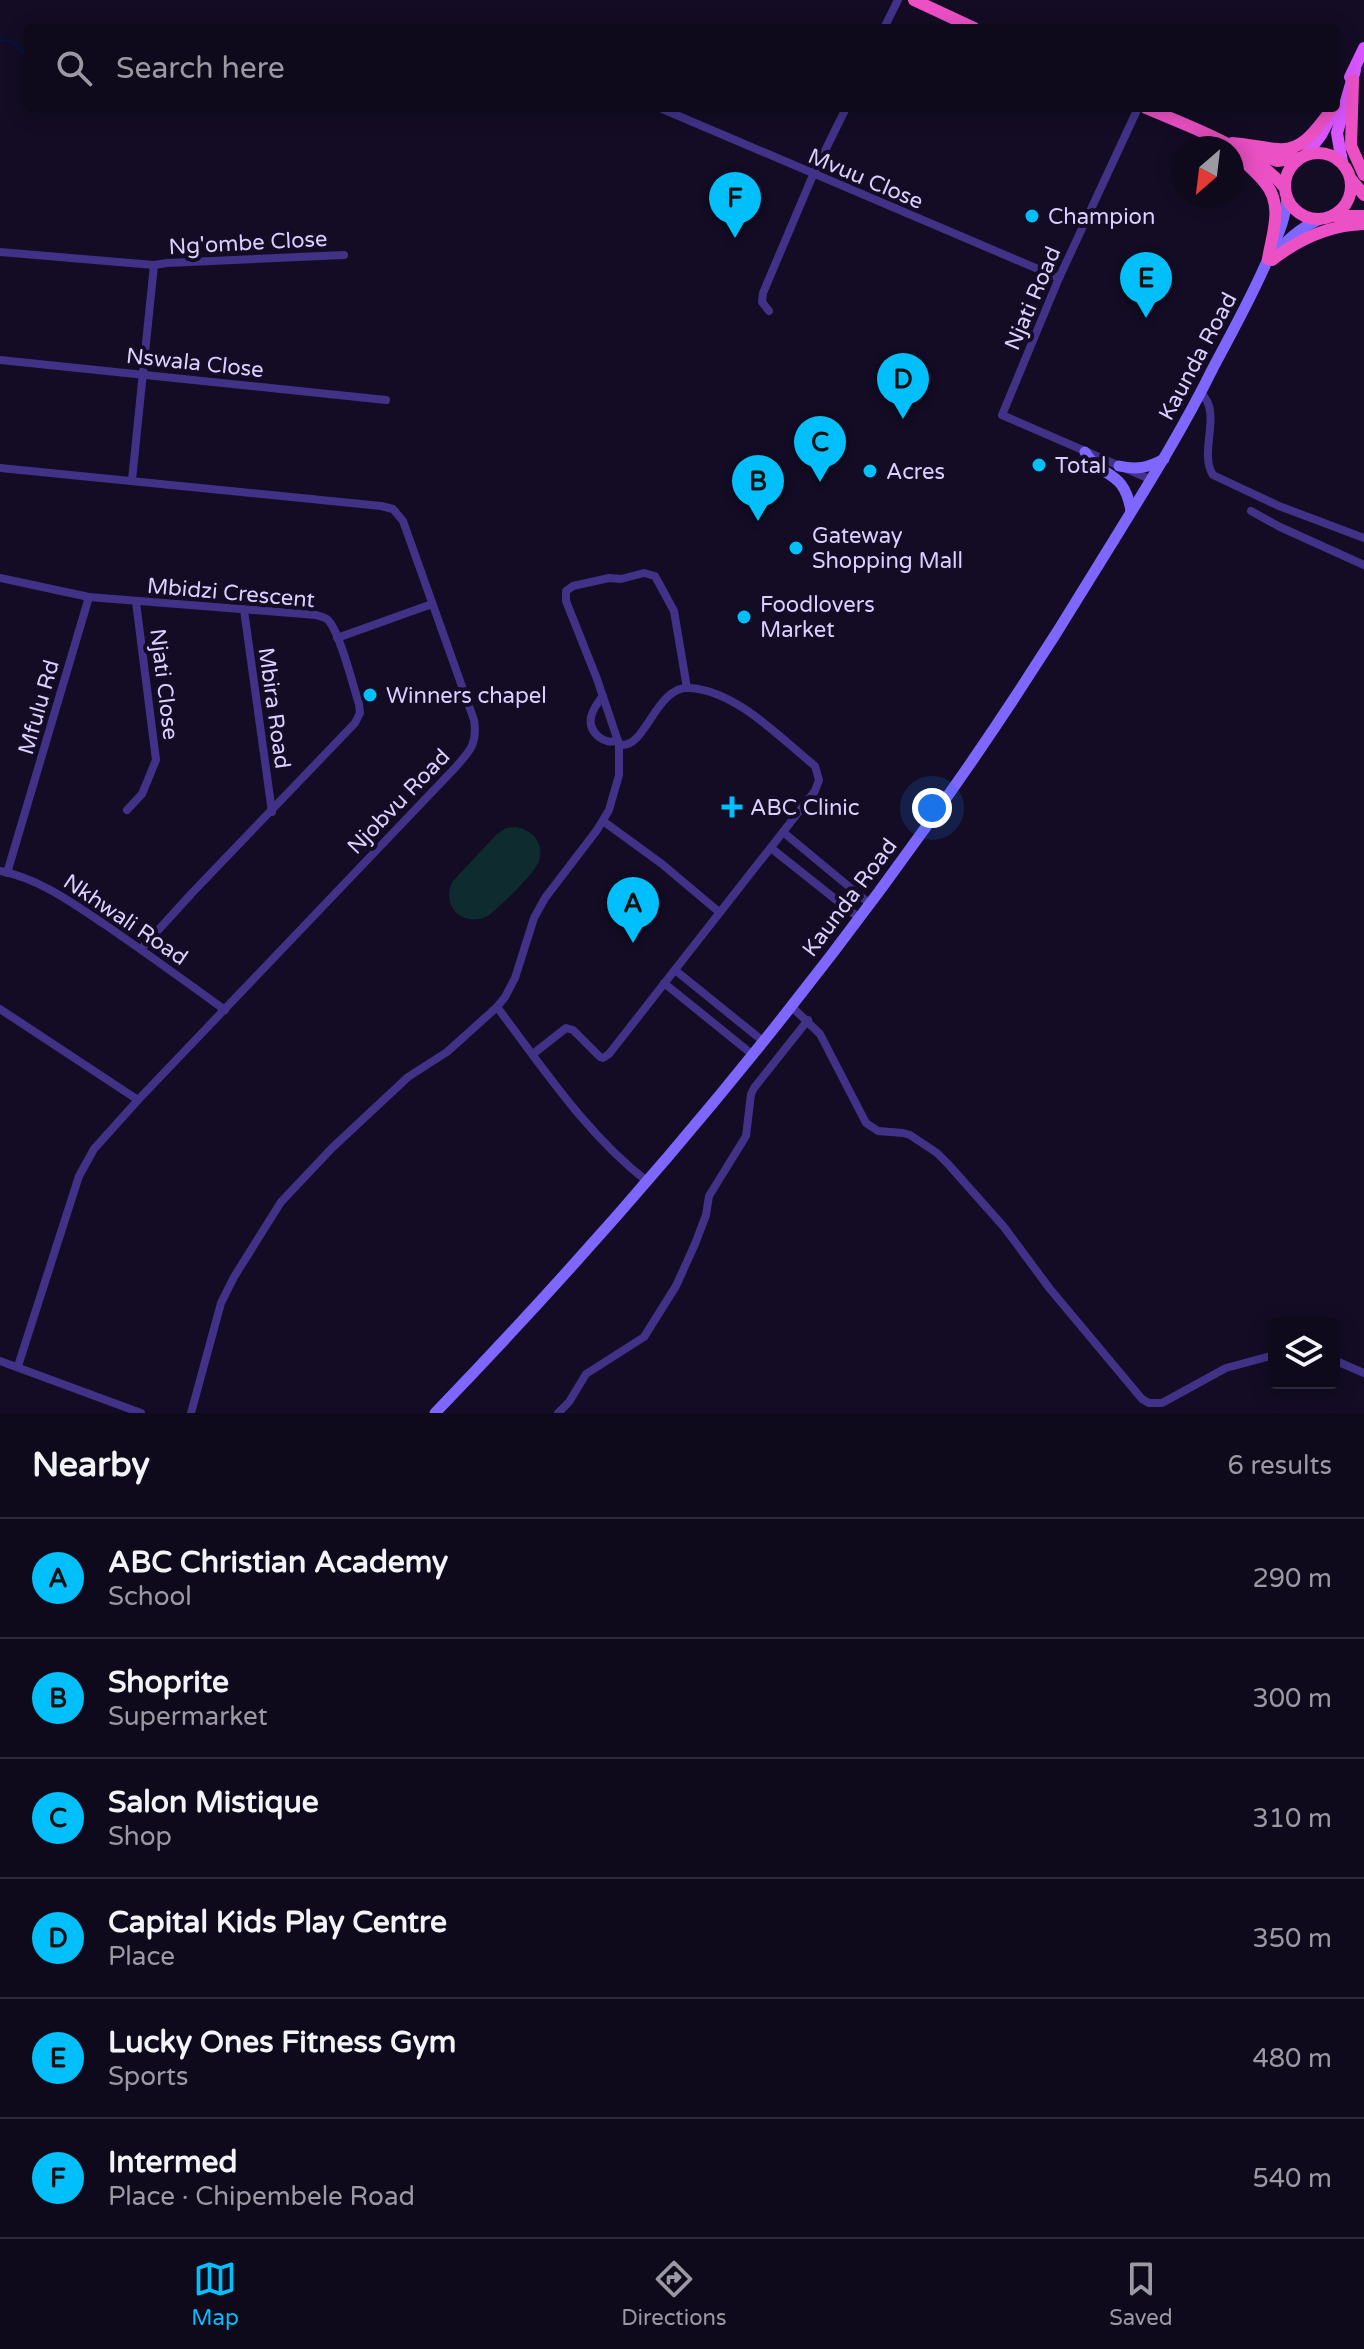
<!DOCTYPE html>
<meta charset="utf-8">
<style>
:root{--surface:#0e091b;--page:#1c1728;--text:#f1f3f6;--muted:#9b9aa3;--line:#2e2a3a;--accent:#00bffa}
body{margin:0;font-family:"Varela Round",sans-serif;background:var(--page);color:var(--text)}
.controls{position:absolute;right:24px;bottom:24px;display:grid;overflow:hidden;border-radius:8px;box-shadow:0 4px 20px #0003}
.controls button{width:72px;height:72px;display:grid;place-items:center;padding:0;border:0;border-bottom:2px solid var(--line);background:var(--surface);color:var(--text);font:40px sans-serif}
.compass{position:absolute;left:1172px;top:136px;width:72px;height:72px;border-radius:50%;background:var(--surface);box-shadow:0 4px 20px #0003;rotate:208deg}
.you{position:absolute;left:932px;top:808px;width:28px;height:28px;margin:-20px;border:6px solid #fff;border-radius:50%;background:#1a73e8;box-shadow:0 0 0 12px #1a73e833}
.badge{display:grid;place-items:center;width:52px;height:52px;border-radius:50%;background:var(--accent);color:#111;font-size:26px;font-weight:700}
.pin{position:absolute;translate:-50% -66px;filter:drop-shadow(0 2px 4px #0008)}
.pin::after{content:'';position:absolute;top:42px;width:28px;height:24px;background:inherit;clip-path:polygon(0 0,100% 0,50% 100%)}
.list{margin:0;padding:0;list-style:none}
h2{display:flex;justify-content:space-between;align-items:center;height:104px;margin:0;padding:0 32px;font-size:34px}
h2 small{font-size:26px;font-weight:400;color:var(--muted)}
.list li{display:grid;grid-template-columns:52px 1fr auto;gap:24px;align-items:center;box-sizing:border-box;height:120px;padding:0 32px;border-top:2px solid var(--line)}
.list b{display:block;font-size:30px;white-space:nowrap}
.list p{margin:0;font-size:26px;white-space:nowrap;color:var(--muted)}
.list em{font-size:26px;font-style:normal;color:var(--muted)}
.icon{flex:none;width:44px;height:44px;fill:none;stroke:currentColor;stroke-width:2;stroke-linecap:round;stroke-linejoin:round}
.map{position:relative;flex:none;width:1364px;height:1413px;overflow:hidden}
.search{position:absolute;background:var(--surface);box-shadow:0 4px 20px #0003;left:24px;right:24px;top:24px;height:88px;display:flex;align-items:center;gap:20px;box-sizing:border-box;padding:0 28px;border-radius:8px;color:var(--muted);font-size:30px}
.sheet{height:824px;background:var(--surface)}
nav{display:flex;justify-content:space-around;align-items:center;box-sizing:border-box;height:112px;border-top:2px solid var(--line);background:var(--surface);font-size:22px;color:var(--muted)}
nav a{display:grid;justify-items:center;gap:4px}
nav .on{color:var(--accent)}
.map>svg:first-child{display:block}
.green{fill:#0e2c2f}
.lines{fill:none;stroke-linecap:round;stroke-linejoin:round}
.stream{stroke:#041345;stroke-width:2}
.minor{stroke:#413288;stroke-width:8}
.secondary{stroke:#7e66ff;stroke-width:11}
.primary{stroke:#d756ff;stroke-width:12}
.trunk{stroke:#eb50c4;stroke-width:12}
.poi-dot{fill:#00bffa;stroke:#130c24;stroke-width:3}
.labels{text-anchor:middle;stroke-width:8;stroke-linejoin:round;paint-order:stroke}
.street-label{font-size:22px;fill:#dbcfff;stroke:#130c24}
.poi-label{font-size:22px;fill:#dbcfff;stroke:#130c24;text-anchor:start}
</style>
<div class="map">
<svg width="1364" height="1413" viewBox="0 0 1364 1413">
<rect width="100%" height="100%" fill="#130c24"/>
<path class="green" d="M516 827C534 830 547 847 537 865 529 879 501 905 488 916 463 928 441 907 452 882L497 834 506 828Z"/>
<g class="lines">
<path class="stream" d="M0 40 11 41 28 57"/>
<g class="minor">
<path d="M884 28 898 0"/>
<path d="M660 108 1059 278"/>
<path d="M1138 108 1059 278 1002 415 1152 480"/>
<path d="M0 252 154 265 132 480"/>
<path d="M154 265 167 263 344 255"/>
<path d="M769 311 762 302 763 293 813 175 846 108"/>
<path d="M0 360 386 400"/>
<path d="M1201 393C1223 413 1198 452 1213 475L1279 506 1364 538"/>
<path d="M0 468 381 506 393 509 403 521 474 720C478 745 469 752 453 770L138 1100 94 1149 79 1176 18 1366"/>
<path d="M1251 511 1280 527 1364 565"/>
<path d="M0 578 89 597 316 615C320 616 325 617 328 620 340 632 353 686 359 704L360 713 355 723 192 893 141 949"/>
<path d="M244 610 272 812"/>
<path d="M337 638 432 604"/>
<path d="M603 696C593 708 583 724 599 737 605 742 610 742 618 741"/>
<path d="M127 810 142 794 156 760 136 602"/>
<path d="M603 821 662 864 719 912"/>
<path d="M783 832 870 904"/>
<path d="M771 848 859 918"/>
<path d="M0 871C40 879 71 902 104 924 145 952 185 981 225 1010"/>
<path d="M7 873 89 597"/>
<path d="M675 970 764 1042"/>
<path d="M664 983 753 1055"/>
<path d="M497 1007C543 1068 587 1135 648 1182"/>
<path d="M792 1007 820 1034 866 1123 878 1131 903 1133 910 1135 937 1153 948 1164 1004 1227 1050 1289 1142 1399 1149 1403H1162L1226 1368 1274 1355"/>
<path d="M0 1009 138 1100"/>
<path d="M533 1054 566 1028 573 1030 600 1057 603 1058 609 1054 815 791 819 780 815 766C780 738 738 692 691 688 655 684 645 753 619 744"/>
<path d="M1334 1360 1364 1373"/>
<path d="M0 1361 141 1413"/>
<path d="M191 1413 221 1303 234 1277 281 1202 332 1148 408 1077 447 1052 497 1007 505 997 515 978 534 918 545 898 597 830 609 810 619 775V744L597 679 566 601V591L573 586 609 578 621 579 644 573 655 576 674 611 687 688"/>
<path d="M558 1413 569 1402 586 1374 644 1337 676 1286 695 1244 706 1215 709 1196 746 1136 751 1094 754 1088 808 1020"/>
</g>
<g class="secondary">
<path d="M1274 257C1286 239 1300 228 1320 219"/>
<path d="M1085 452C1102 480 1124 468 1131 511"/>
<path d="M1119 466C1136 470 1148 468 1164 459"/>
<path d="M435 1413C684 1155 910 876 1096 569 1137 502 1178 439 1213 368 1233 330 1254 293 1270 254 1278 235 1286 218 1287 197"/>
</g>
<g class="primary">
<path d="M1350 77 1364 48"/>
<path d="M1306 155 1321 135 1332 114"/>
<path d="M1342 162 1337 133 1355 70"/>
</g>
<g class="trunk">
<path d="M914 0 974 28"/>
<path d="M1353 80 1351 146 1364 175"/>
<path d="M1146 108C1193 128 1252 148 1285 188"/>
<path d="M1232 143C1248 144 1262 148 1278 149 1304 152 1318 126 1333 108"/>
<path d="M1245 149 1277 161 1299 158"/>
<circle cx="1318" cy="186" r="33"/>
<path d="M1242 159C1249 167 1258 174 1265 183 1284 205 1272 234 1268 259"/>
<path d="M1351 179 1364 195"/>
<path d="M1335 216H1364"/>
<path d="M1272 260C1299 239 1330 225 1364 224"/>
</g>
</g>
<g class="poi-dot">
<circle cx="1032" cy="216" r="8"/>
<circle cx="1039" cy="465" r="8"/>
<circle cx="870" cy="471" r="8"/>
<circle cx="796" cy="548" r="8"/>
<circle cx="744" cy="617" r="8"/>
<circle cx="370" cy="695" r="8"/>
<path d="M728 795h8v8h8v8h-8v8h-8v-8h-8v-8h8z"/>
</g>
<g class="labels">
<g class="street-label">
<text transform="translate(866 178) rotate(23)" y="8">Mvuu Close</text>
<text transform="translate(248 242) rotate(-3)" y="8">Ng'ombe Close</text>
<text transform="translate(1032 298) rotate(-67)" y="8">Njati Road</text>
<text transform="translate(1197 356) rotate(-62)" y="8">Kaunda Road</text>
<text transform="translate(195 362) rotate(6)" y="8">Nswala Close</text>
<text transform="translate(231 592) rotate(5)" y="8">Mbidzi Crescent</text>
<text transform="translate(165 684) rotate(83)" y="8">Njati Close</text>
<text transform="translate(38 707) rotate(-74)" y="8">Mfulu Rd</text>
<text transform="translate(275 708) rotate(82)" y="8">Mbira Road</text>
<text transform="translate(398 801) rotate(-46)" y="8">Njobvu Road</text>
<text transform="translate(849 897) rotate(-53)" y="8">Kaunda Road</text>
<text transform="translate(126 919) rotate(34)" y="8">Nkhwali Road</text>
</g>
<g class="poi-label">
<text x="1048" y="224">Champion</text>
<text x="1055" y="473">Total</text>
<text x="886" y="479">Acres</text>
<text x="812" y="543">Gateway<tspan x="812" dy="25">Shopping Mall</tspan></text>
<text x="760" y="612">Foodlovers<tspan x="760" dy="25">Market</tspan></text>
<text x="386" y="703">Winners chapel</text>
<text x="750" y="815">ABC Clinic</text>
</g>
</g>
</svg>
<div class="controls">
<button><svg class="icon" aria-label="layers" viewBox="0 0 24 24"><path d="M12 4l9 5-9 5-9-5zM3 14l9 5 9-5"/></svg></button>
</div>
<svg class="compass" viewBox="-18 -18 36 36"><path d="M0-13l5 13h-10z" fill="#e53935"/><path d="M0 13l5-13h-10z" fill="#9b9aa3"/></svg>
<div class="you"></div>
<div class="pin badge" style="left:633px;top:943px">A</div>
<div class="pin badge" style="left:758px;top:521px">B</div>
<div class="pin badge" style="left:820px;top:482px">C</div>
<div class="pin badge" style="left:903px;top:419px">D</div>
<div class="pin badge" style="left:1146px;top:318px">E</div>
<div class="pin badge" style="left:735px;top:238px">F</div>
<div class="search"><svg class="icon" aria-label="search" viewBox="0 0 24 24"><circle cx="10" cy="10" r="6"/><path d="M15 15l6 6"/></svg>Search here</div>
</div>
<section class="sheet">
<h2>Nearby<small>6 results</small></h2>
<ul class="list">
<li><span class="badge">A</span><div><b>ABC Christian Academy</b><p>School</p></div><em>290 m</em></li>
<li><span class="badge">B</span><div><b>Shoprite</b><p>Supermarket</p></div><em>300 m</em></li>
<li><span class="badge">C</span><div><b>Salon Mistique</b><p>Shop</p></div><em>310 m</em></li>
<li><span class="badge">D</span><div><b>Capital Kids Play Centre</b><p>Place</p></div><em>350 m</em></li>
<li><span class="badge">E</span><div><b>Lucky Ones Fitness Gym</b><p>Sports</p></div><em>480 m</em></li>
<li><span class="badge">F</span><div><b>Intermed</b><p>Place · Chipembele Road</p></div><em>540 m</em></li>
</ul>
</section>
<nav>
<a class="on"><svg class="icon" aria-label="map" viewBox="0 0 24 24"><path d="M3 6l6-2 6 2 6-2v14l-6 2-6-2-6 2zM9 4v14M15 6v14"/></svg>Map</a>
<a><svg class="icon" aria-label="directions" viewBox="0 0 24 24"><path d="M12 3l9 9-9 9-9-9zM9 14v-3h6M13 9l2 2-2 2"/></svg>Directions</a>
<a><svg class="icon" aria-label="saved" viewBox="0 0 24 24"><path d="M7 4h10v16l-5-4-5 4z"/></svg>Saved</a>
</nav>
